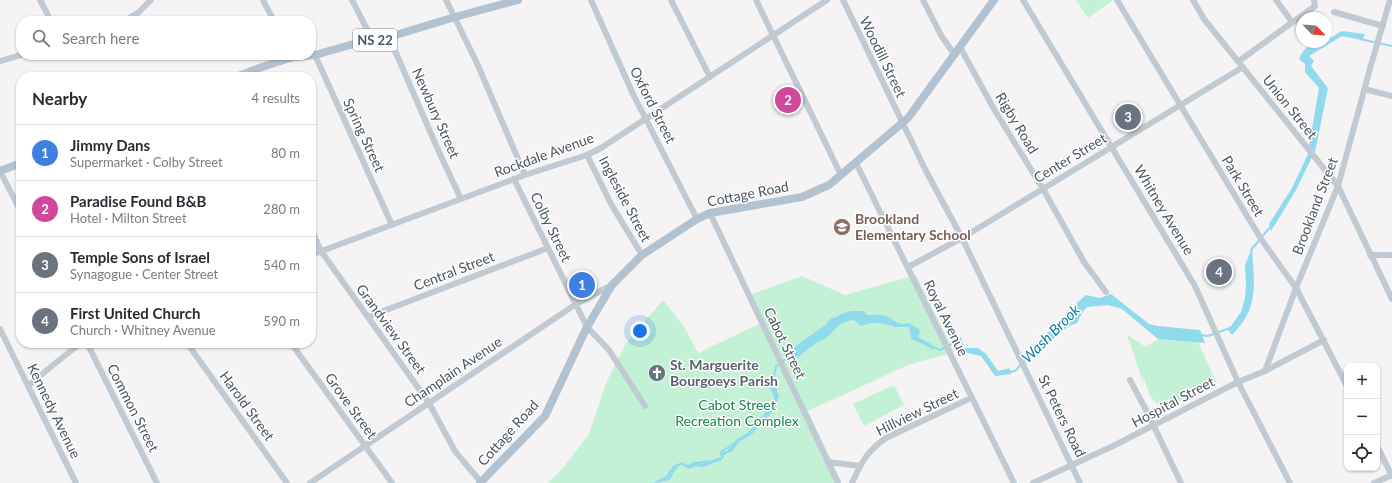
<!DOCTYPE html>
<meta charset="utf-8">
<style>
:root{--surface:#fff;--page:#f7f7f7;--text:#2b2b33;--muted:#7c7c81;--line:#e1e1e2;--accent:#db2777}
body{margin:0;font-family:Lato,sans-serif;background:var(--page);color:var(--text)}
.controls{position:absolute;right:12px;bottom:12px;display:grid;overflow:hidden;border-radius:8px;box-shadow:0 1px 3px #0004}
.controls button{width:36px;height:36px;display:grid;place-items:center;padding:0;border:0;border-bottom:1px solid var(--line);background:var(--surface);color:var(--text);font:20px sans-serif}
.compass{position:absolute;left:1296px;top:12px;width:36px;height:36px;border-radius:50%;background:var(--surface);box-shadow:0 1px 3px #0004;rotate:115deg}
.you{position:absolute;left:640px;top:331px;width:14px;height:14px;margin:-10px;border:3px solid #fff;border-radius:50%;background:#1a73e8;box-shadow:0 0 0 6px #1a73e833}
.badge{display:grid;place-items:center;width:26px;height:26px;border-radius:50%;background:var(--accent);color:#fff;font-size:13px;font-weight:700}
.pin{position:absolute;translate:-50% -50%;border:2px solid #fff;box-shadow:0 1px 4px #0006}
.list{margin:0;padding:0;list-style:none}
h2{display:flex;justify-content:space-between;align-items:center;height:52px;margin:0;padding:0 16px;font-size:17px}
h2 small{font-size:13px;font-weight:400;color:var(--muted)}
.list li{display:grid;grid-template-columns:26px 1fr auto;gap:12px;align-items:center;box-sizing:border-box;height:56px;padding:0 16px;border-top:1px solid var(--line)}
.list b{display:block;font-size:15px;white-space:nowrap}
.list p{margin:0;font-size:13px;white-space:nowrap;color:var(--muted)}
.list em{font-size:13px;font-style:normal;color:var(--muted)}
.icon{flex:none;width:22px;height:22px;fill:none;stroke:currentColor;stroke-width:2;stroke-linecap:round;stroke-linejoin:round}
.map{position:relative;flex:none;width:1392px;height:483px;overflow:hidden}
.search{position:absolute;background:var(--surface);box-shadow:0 1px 3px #0004;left:16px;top:16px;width:300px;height:44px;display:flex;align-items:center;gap:10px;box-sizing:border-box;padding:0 14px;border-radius:16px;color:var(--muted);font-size:15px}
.panel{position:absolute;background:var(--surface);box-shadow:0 1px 3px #0004;left:16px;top:72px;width:300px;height:276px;border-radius:16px}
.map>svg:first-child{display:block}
.green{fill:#c3f1d5}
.water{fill:#90daee}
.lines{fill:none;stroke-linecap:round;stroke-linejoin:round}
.stream{stroke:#90daee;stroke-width:2}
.minor{stroke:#c1cad2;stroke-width:6}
.major{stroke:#b3c2d1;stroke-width:8}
.labels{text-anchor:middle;stroke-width:3;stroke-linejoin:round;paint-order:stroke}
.shield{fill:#fff;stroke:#808990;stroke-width:1}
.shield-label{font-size:13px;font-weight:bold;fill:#4a5661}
.street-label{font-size:14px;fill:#4a5661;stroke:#fff}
.education-label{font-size:14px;font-weight:bold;fill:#785e54;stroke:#fff;text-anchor:start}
.worship-label{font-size:14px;font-weight:bold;fill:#5b616d;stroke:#fff;text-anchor:start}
.park-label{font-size:14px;fill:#17864f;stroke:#fff}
.water-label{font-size:15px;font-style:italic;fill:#0c7c9b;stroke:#fff}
</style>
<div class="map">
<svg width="1392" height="483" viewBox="0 0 1392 483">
<rect width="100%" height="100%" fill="#f5f3f3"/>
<g class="green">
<path d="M1076 0H1112V1L1088 18Z"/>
<path d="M916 275 954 352 908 365 808 411 841 481 837 483H548L563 468 589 434 607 381 626 343 663 300 685 328 698 353 763 322 752 294 802 276 845 295Z"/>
<path d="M1127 335 1146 347 1158 339 1198 342 1216 382 1163 411 1150 396 1143 376 1144 385Z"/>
<path d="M894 385 904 405 864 426 853 404Z"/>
</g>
<g class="water">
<path d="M1342 31 1365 34 1362 40 1342 36 1309 56 1314 61 1311 66 1328 88 1315 152 1309 146 1319 88 1305 72V64L1299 59C1306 43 1316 44 1331 40L1335 35Z"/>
<path d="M1309 152 1312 157 1296 190 1271 231 1269 224 1292 188Z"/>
<path d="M1252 248C1253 270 1258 297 1246 317 1242 324 1237 329 1232 335L1228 330 1241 312 1245 298 1246 285 1245 265Z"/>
<path d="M1111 294 1149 324 1157 326 1200 330 1205 343 1158 339 1122 309 1108 305 1087 307 1082 313 1077 323 1067 327 1035 356 1031 348 1067 315 1078 302 1086 295 1100 298Z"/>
<path d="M851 311H864L867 315C872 315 880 314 886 316 896 320 896 326 909 323L920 330 918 337 931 344 934 350 912 338 910 326H893L880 323H870L861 326 854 320C833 323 839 329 826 338 823 340 818 341 815 344 807 349 803 354 795 359L790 350 841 314Z"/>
<path d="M961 337 964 348H978L986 354 998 371 1009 368 1012 374 995 376 981 356 963 352 956 339Z"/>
<path d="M769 374 773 379 779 396 775 409 751 435 740 441 731 452 725 454 722 460 703 467 696 466 689 469 682 465 674 468C669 478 665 483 653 483L666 476 673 466 682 462 688 465 695 461 701 464 721 457V452L727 451 737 439 746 434 757 423 766 411 771 408 775 399 770 388Z"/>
</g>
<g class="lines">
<g class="stream">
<path d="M1360 39 1392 46"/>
<path d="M1326 41 1334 37"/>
<path d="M1319 44 1324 42"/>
<path d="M1251 250 1271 226"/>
<path d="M827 324 832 319 836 318"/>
<path d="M894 326H910L912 338 921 342"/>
<path d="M1200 335 1208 336 1230 328"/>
<path d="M931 346 940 350 959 340"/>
<path d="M783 361 794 354"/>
<path d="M1009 372 1015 371 1033 351"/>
<path d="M773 381 776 366 779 364"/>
<path d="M770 410 775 398"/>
<path d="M721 455V452L735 443"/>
<path d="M697 463 710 461"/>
<path d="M665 480 669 479 677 465"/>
</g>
<g class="minor">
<path d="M40 0 51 21"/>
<path d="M263 0 274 21"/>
<path d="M352 0 373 41"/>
<path d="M446 0 476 61 525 175"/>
<path d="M591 0 633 94 697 219"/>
<path d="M671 0 710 77"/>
<path d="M756 0 841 175"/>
<path d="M843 0 926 171 962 238 1080 483"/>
<path d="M923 0 942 37 955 55"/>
<path d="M1023 0 1195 286 1238 382 1290 483"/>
<path d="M1117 0 1261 239 1296 288 1347 386"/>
<path d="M1193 0 1204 19 1338 186 1392 299"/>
<path d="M1276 0 1292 22"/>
<path d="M1334 12 1383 26"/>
<path d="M124 21 139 12 151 0"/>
<path d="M389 37 439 152 461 199"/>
<path d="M960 47 994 109 1043 189 1084 262 1106 292"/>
<path d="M315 55 392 225"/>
<path d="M0 61 21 55"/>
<path d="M1239 61 1315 6 1314 0"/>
<path d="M1364 89 1392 96"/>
<path d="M587 155 611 204 642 255"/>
<path d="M856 163 1014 483"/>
<path d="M0 171 21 212"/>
<path d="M514 179 587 327 609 350 645 406"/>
<path d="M710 213 838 483"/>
<path d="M311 229 321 251 429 403 450 442 455 451 463 461 481 482"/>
<path d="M311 255 525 175 587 155 601 148 827 0"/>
<path d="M1370 255H1392"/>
<path d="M908 267 962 238 1243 67"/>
<path d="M368 317 548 248"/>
<path d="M0 329 76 483"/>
<path d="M87 343 157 483"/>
<path d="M187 343 287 483"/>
<path d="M291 343 392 483"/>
<path d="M1265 371 1296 288 1338 186 1371 65 1390 0"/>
<path d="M1130 380 1147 412 1181 483"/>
<path d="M28 386 53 365 81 343"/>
<path d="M1377 446 1392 476"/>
<path d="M828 462 860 466"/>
<path d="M310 483 576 304 612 285"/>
<path d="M852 483C861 463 867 451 886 438L971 398"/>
<path d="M1033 483 1113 446 1238 382 1265 371 1324 340"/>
<path d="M1374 483 1392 475"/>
</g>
<g class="major">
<path d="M236 77 259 68 293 57 315 55 350 45 389 37 455 17 518 0"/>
<path d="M0 171 21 163"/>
<path d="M480 483 545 416 587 327 612 285 642 255 697 219 710 213 802 197 829 185 908 118 994 0"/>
</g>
</g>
<defs>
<symbol id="school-disc" viewBox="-11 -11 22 22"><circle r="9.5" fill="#8d6e63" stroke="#fff"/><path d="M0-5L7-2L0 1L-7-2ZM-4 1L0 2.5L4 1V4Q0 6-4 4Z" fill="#fff"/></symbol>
<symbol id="church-disc" viewBox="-11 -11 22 22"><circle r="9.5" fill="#6b7280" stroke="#fff"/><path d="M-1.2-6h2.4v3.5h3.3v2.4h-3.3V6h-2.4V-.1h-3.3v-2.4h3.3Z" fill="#fff"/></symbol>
</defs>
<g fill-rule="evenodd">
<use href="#school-disc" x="832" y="217" width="20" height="20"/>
<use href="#church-disc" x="647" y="363" width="20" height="20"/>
</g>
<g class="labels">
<rect class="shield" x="353" y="29" width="44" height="22" rx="3"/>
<g class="shield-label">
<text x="375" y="45">NS 22</text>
</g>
<g class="street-label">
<text transform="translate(883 57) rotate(64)" y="5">Woodill Street</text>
<text transform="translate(653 105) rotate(63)" y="5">Oxford Street</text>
<text transform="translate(1290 107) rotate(51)" y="5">Union Street</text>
<text transform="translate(436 113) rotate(66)" y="5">Newbury Street</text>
<text transform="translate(1017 123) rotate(59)" y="5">Rigby Road</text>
<text transform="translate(364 135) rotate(65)" y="5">Spring Street</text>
<text transform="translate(544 155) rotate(-20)" y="5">Rockdale Avenue</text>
<text transform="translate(1070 158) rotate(-31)" y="5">Center Street</text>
<text transform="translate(1243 186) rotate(59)" y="5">Park Street</text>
<text transform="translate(748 194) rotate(-11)" y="5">Cottage Road</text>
<text transform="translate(625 199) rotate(62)" y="5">Ingleside Street</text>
<text transform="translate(1315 206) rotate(-69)" y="5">Brookland Street</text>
<text transform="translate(1164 210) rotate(59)" y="5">Whitney Avenue</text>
<text transform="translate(551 227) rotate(64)" y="5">Colby Street</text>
<text transform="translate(454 271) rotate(-21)" y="5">Central Street</text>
<text transform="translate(946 318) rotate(64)" y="5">Royal Avenue</text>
<text transform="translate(391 329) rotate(54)" y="5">Grandview Street</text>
<text transform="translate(785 343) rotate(64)" y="5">Cabot Street</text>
<text transform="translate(453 372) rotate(-34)" y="5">Champlain Avenue</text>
<text transform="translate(1173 402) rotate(-28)" y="5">Hospital Street</text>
<text transform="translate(247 406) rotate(54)" y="5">Harold Street</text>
<text transform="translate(351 406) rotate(54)" y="5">Grove Street</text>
<text transform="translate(133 408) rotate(63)" y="5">Common Street</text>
<text transform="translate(54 411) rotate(64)" y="5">Kennedy Avenue</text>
<text transform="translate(917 412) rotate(-26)" y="5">Hillview Street</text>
<text transform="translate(1062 416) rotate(64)" y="5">St Peters Road</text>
<text transform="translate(508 433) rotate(-48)" y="5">Cottage Road</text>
</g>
<g class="education-label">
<text x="855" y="224">Brookland<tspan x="855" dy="16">Elementary School</tspan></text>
</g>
<g class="worship-label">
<text x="670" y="370">St. Marguerite<tspan x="670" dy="16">Bourgoeys Parish</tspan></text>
</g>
<g class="park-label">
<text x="737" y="410">Cabot Street<tspan x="737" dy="16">Recreation Complex</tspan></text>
</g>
<g class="water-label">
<text transform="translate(1051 334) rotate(-45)" y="5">Wash Brook</text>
</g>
</g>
</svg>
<div class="controls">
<button>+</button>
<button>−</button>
<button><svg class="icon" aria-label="locate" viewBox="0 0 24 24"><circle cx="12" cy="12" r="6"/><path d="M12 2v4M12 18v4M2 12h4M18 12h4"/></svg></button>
</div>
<svg class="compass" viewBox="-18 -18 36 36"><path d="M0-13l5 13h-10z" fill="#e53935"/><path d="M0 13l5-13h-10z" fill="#7c7c81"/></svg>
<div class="you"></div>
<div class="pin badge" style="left:582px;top:285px;background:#3f7fe0">1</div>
<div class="pin badge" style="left:788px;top:100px;background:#d1479c">2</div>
<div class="pin badge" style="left:1128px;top:117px;background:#6b7280">3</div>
<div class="pin badge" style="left:1219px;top:272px;background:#6b7280">4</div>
<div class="search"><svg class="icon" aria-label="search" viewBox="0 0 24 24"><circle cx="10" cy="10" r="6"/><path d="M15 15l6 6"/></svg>Search here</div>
<section class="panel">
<h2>Nearby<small>4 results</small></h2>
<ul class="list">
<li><span class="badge" style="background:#3f7fe0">1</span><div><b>Jimmy Dans</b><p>Supermarket · Colby Street</p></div><em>80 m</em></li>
<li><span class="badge" style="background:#d1479c">2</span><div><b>Paradise Found B&amp;B</b><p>Hotel · Milton Street</p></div><em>280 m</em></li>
<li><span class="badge" style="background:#6b7280">3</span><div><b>Temple Sons of Israel</b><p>Synagogue · Center Street</p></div><em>540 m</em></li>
<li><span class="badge" style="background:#6b7280">4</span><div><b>First United Church</b><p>Church · Whitney Avenue</p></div><em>590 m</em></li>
</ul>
</section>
</div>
